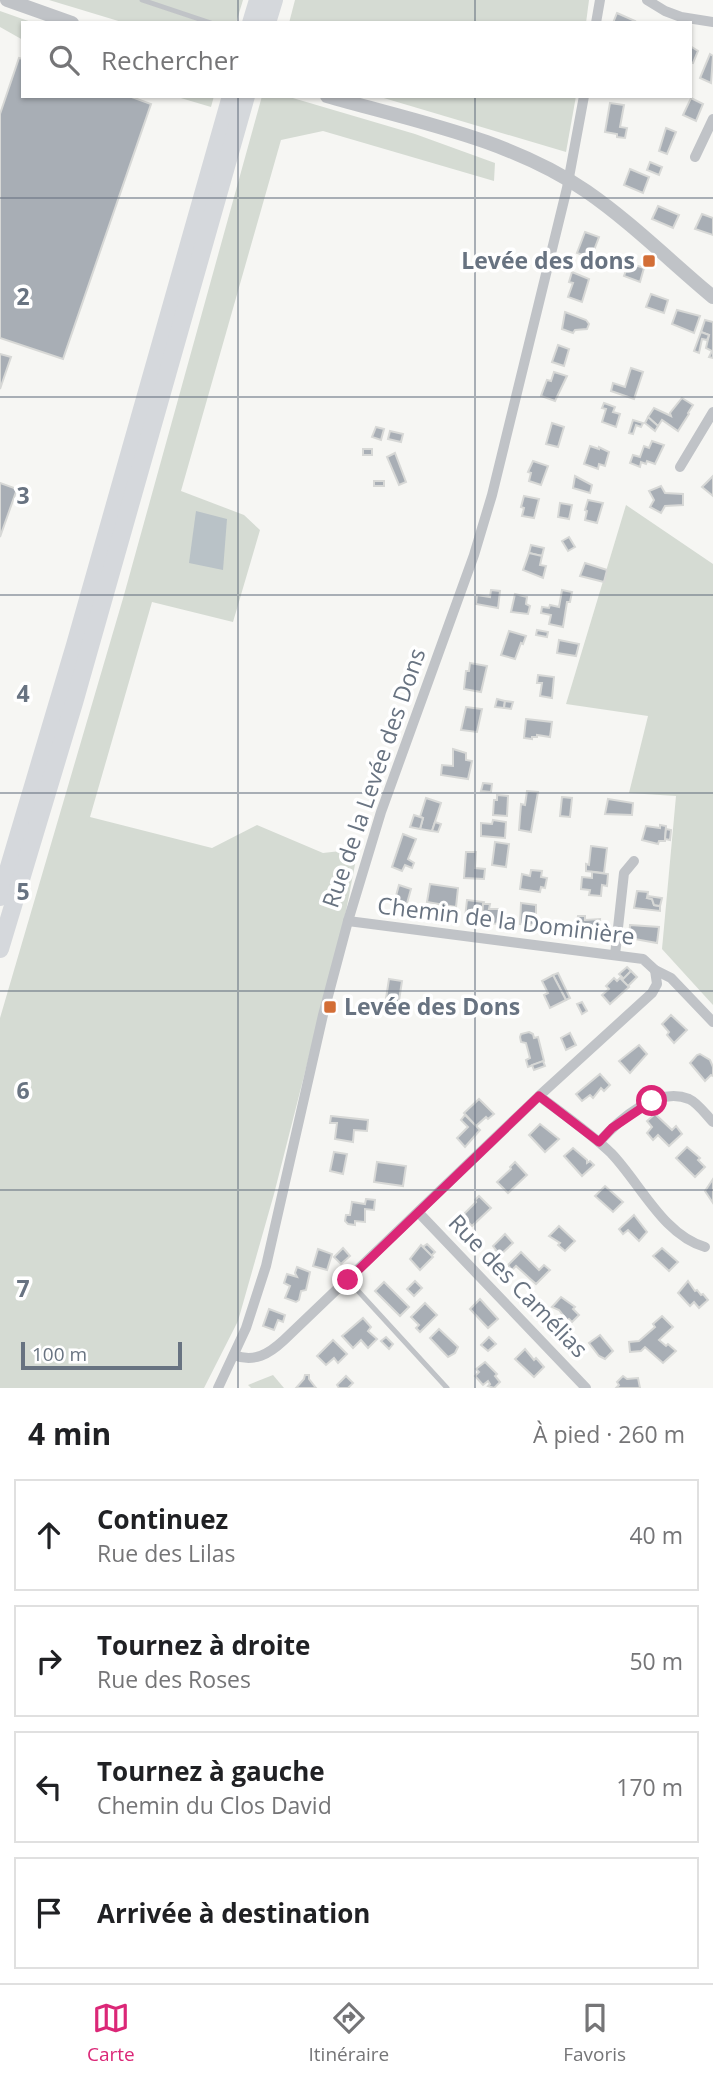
<!DOCTYPE html>
<html lang="fr">
<meta charset="utf-8">
<style>
:root{--surface:#fff;--page:#f2f2f2;--text:#202124;--muted:#757577;--line:#e0e0e0;--accent:#db2777}
body{margin:0;font-family:"Open Sans",sans-serif;background:var(--page);color:var(--text)}
.scale{position:absolute;left:21px;bottom:18px;width:161px;box-sizing:border-box;padding-left:7px;border:4px solid #687381;border-top:0;font-size:19px;line-height:24px;white-space:nowrap;color:#687381;-webkit-text-stroke:5px #fff;paint-order:stroke}
.stop{position:absolute;width:21px;height:21px;margin:-16px;border:5px solid #db2777;border-radius:50%;background:#fff}
.stop.end{background:#db2777;border-color:#fff;box-shadow:0 2px 7px #0008}
.list{margin:0;padding:0;list-style:none}
h2{display:flex;justify-content:space-between;align-items:center;height:91px;margin:0;padding:0 28px;font-size:30px}
h2 small{font-size:23px;font-weight:400;color:var(--muted)}
.list li{display:grid;grid-template-columns:46px 1fr auto;gap:21px;align-items:center;box-sizing:border-box;height:112px;margin:0 14px 14px;padding:0 14px;border:2px solid var(--line);border-radius:0px}
.list b{display:block;font-size:26px;white-space:nowrap}
.list p{margin:0;font-size:23px;white-space:nowrap;color:var(--muted)}
.list em{font-size:23px;font-style:normal;color:var(--muted)}
.icon{flex:none;width:38px;height:38px;fill:none;stroke:currentColor;stroke-width:2;stroke-linecap:round;stroke-linejoin:round}
.map{position:relative;flex:none;width:713px;height:1388px;overflow:hidden}
.search{position:absolute;background:var(--surface);box-shadow:0 2px 5px #0004;left:21px;right:21px;top:21px;height:77px;display:flex;align-items:center;gap:18px;box-sizing:border-box;padding:0 24px;border-radius:0px;color:var(--muted);font-size:26px}
.sheet{height:595px;background:var(--surface)}
nav{display:flex;justify-content:space-around;align-items:center;box-sizing:border-box;height:98px;border-top:2px solid var(--line);background:var(--surface);font-size:19px;color:var(--muted)}
nav a{display:grid;justify-items:center;gap:4px}
nav .on{color:var(--accent)}
.map>svg:first-child{display:block}
.green{fill:#d5dbd3}
.water{fill:#b9c2c7}
.building{fill:#a8aeb5;stroke:#d7d8d6;stroke-width:2}
.lines{fill:none;stroke-linecap:round;stroke-linejoin:round}
.service{stroke:#c0c3c7;stroke-width:5}
.minor{stroke:#c0c3c7;stroke-width:10}
.tertiary{stroke:#c0c3c7;stroke-width:14}
.trunk{stroke:#d5d8dc;stroke-width:18}
.route{stroke:#db2777;stroke-width:9}
.grid{fill:none;stroke:#687381;stroke-width:2;stroke-opacity:0.55}
.poi-dot{fill:#d36e36;stroke:#fff;stroke-width:2.5}
.labels{text-anchor:middle;stroke-width:7;stroke-linejoin:round;paint-order:stroke}
.poi-label{font-size:23px;font-weight:bold;fill:#687381;stroke:#fff;text-anchor:end}
.street-label{font-size:23px;fill:#687381;stroke:#fff}
.grid-label{font-size:23px;text-anchor:middle;font-weight:bold;fill:#687381;stroke:#fff;stroke-width:7;stroke-linejoin:round;paint-order:stroke}
</style>
<div class="map">
<svg width="713" height="1388" viewBox="0 0 713 1388">
<rect width="100%" height="100%" fill="#f6f6f3"/>
<g class="green">
<path d="M49 0H243L236 23H125Z"/>
<path d="M295 0H589L586 23H289Z"/>
<path d="M0 11 34 23H23V40L0 27Z"/>
<path d="M174 96H214L211 107Z"/>
<path d="M262 96H286L415 134 495 163 494 181 323 131 281 140 181 491 244 515 260 530 233 622 152 602 90 817 212 848 257 825 323 853 358 849 346 911 274 1194 238 1321 204 1388H0V1018L124 595Z"/>
<path d="M377 96H576L566 152Z"/>
<path d="M626 505 713 564V1005L662 949 676 796 629 793 648 716 566 704Z"/>
<path d="M273 1375 284 1388H251L248 1385Z"/>
</g>
<path class="water" d="M196 511 227 519 223 570 189 563Z"/>
<g class="building">
<path d="M617 13 635 21 634 23H613Z"/>
<path d="M690 46 698 51 693 63 690 62Z"/>
<path d="M710 54 713 56 711 83 700 78Z"/>
<path d="M19 58 23 59V96H129L151 104 63 359 0 338V114Z"/>
<path d="M691 98 703 104 696 121 683 115Z"/>
<path d="M610 103 624 105 620 127 627 128 625 138 617 137V134L605 132Z"/>
<path d="M666 128 676 132 667 154 659 151Z"/>
<path d="M650 162 662 167 659 175 647 170Z"/>
<path d="M630 169 649 177 643 193 624 185Z"/>
<path d="M658 206 679 215 673 228 652 219Z"/>
<path d="M702 214 713 218V235L695 229Z"/>
<path d="M585 232 599 237 591 258 577 253Z"/>
<path d="M629 263 644 268 640 282 624 276Z"/>
<path d="M572 272 589 279 582 302 568 297 573 283 569 282Z"/>
<path d="M651 294 668 300 664 313 646 307Z"/>
<path d="M677 310 700 316 694 333 672 324Z"/>
<path d="M565 312 586 320 589 324 587 329 575 330 573 333 562 329Z"/>
<path d="M705 320 713 322V358L709 357 712 351 706 348 709 335 701 332Z"/>
<path d="M701 332 709 335 707 340 702 339 699 353 694 351Z"/>
<path d="M558 345 569 349 564 366 552 362Z"/>
<path d="M0 354 11 357 0 389Z"/>
<path d="M631 368 643 372 634 399 611 391 613 383 625 387Z"/>
<path d="M554 372 567 376 555 401 541 396 547 380 551 381Z"/>
<path d="M682 398 693 405 688 413 689 414 678 431 662 420 658 426 648 417 654 408 671 416 670 413Z"/>
<path d="M604 403 615 407 613 412 620 414 616 427 602 422 606 409 602 408Z"/>
<path d="M648 417 658 426 655 431 645 423Z"/>
<path d="M633 420 643 423 641 427 636 425 633 434 629 433Z"/>
<path d="M552 423 564 427 558 447 546 444Z"/>
<path d="M376 427 384 429 381 440 372 437Z"/>
<path d="M390 431 403 434 401 442 388 439Z"/>
<path d="M652 441 664 445 655 464 647 461 646 464 641 462 640 467 630 463 633 455 640 457 644 446 649 448Z"/>
<path d="M590 446 599 449V447L609 452 605 466 599 464 598 469 584 464Z"/>
<rect x="363" y="449" width="9" height="6"/>
<path d="M395 453 406 482 399 485 387 457Z"/>
<path d="M533 461 548 466 541 485 529 481 531 473 528 472Z"/>
<path d="M575 476 592 485 590 493 573 488Z"/>
<path d="M713 476V496L702 487Z"/>
<rect x="374" y="481" width="10" height="5"/>
<path d="M0 483 17 489 0 537Z"/>
<path d="M661 486 665 493 683 494V505L665 506 661 513 650 507 654 500 649 491Z"/>
<path d="M524 496 539 499 534 518 522 516 524 508 521 507Z"/>
<path d="M588 500 603 503 597 523 585 520 587 511 585 510Z"/>
<path d="M560 503 572 505 569 519 558 517Z"/>
<path d="M569 537 575 547 568 551 562 541Z"/>
<path d="M531 545 544 548 542 556 529 553Z"/>
<path d="M529 553 542 556 540 565 546 566 543 578 523 570Z"/>
<path d="M585 563 607 570 604 582 580 576Z"/>
<path d="M491 590 500 591 498 608 476 604 477 595 490 597Z"/>
<path d="M562 590 572 592 570 602H567L563 627 549 624 551 615 541 613 542 607 549 608 550 605 559 607Z"/>
<path d="M515 594 527 597 526 604 530 606 528 614 511 612Z"/>
<path d="M537 630 548 632 547 637 536 635Z"/>
<path d="M509 631 526 636 523 644 521 643 515 659 501 655Z"/>
<path d="M559 640 579 644 576 656 557 653Z"/>
<path d="M470 663 487 666 481 692 464 689 466 671H469Z"/>
<path d="M538 675 554 677 552 698 540 696 542 683H537Z"/>
<path d="M497 699 505 701 504 708 495 707Z"/>
<path d="M505 701 513 702 511 709 504 708Z"/>
<path d="M466 707 482 709 477 732 461 730Z"/>
<path d="M526 719 552 722 550 737 537 735V737H532V739L524 738Z"/>
<path d="M453 749 466 753V760L472 761 468 779 441 775 442 765 453 766Z"/>
<path d="M483 783 492 784 491 792 481 791Z"/>
<path d="M527 791 538 792 531 832 519 830 521 804 525 805Z"/>
<path d="M497 795 508 796 507 816 493 815 494 800H497Z"/>
<path d="M562 797 572 798 570 817 560 816Z"/>
<path d="M426 798 441 803 432 831 420 829 423 818 420 817Z"/>
<path d="M608 799 633 803 632 815 605 814Z"/>
<path d="M414 815 423 818 420 829 410 827Z"/>
<path d="M493 820 506 822 505 838 481 836V823L492 824Z"/>
<path d="M435 822 441 824 438 832 432 831Z"/>
<path d="M660 825 666 826 665 841H659L658 844 642 840 646 826 660 828Z"/>
<path d="M666 829 671 830 670 840 665 839Z"/>
<path d="M403 834 416 839 408 859 414 863 412 868 405 865 402 871 392 867Z"/>
<path d="M495 842 509 844 506 867 492 865Z"/>
<path d="M591 846 607 848 604 873 586 871V864L589 865Z"/>
<path d="M466 852H476L475 868 485 869 484 879 464 878Z"/>
<path d="M531 870 542 871 541 877 547 878 545 888 541 887 540 892 520 889 522 874 530 876Z"/>
<path d="M592 872 608 874 607 886 602 885 601 896 589 895 590 890 581 889 582 877 592 878Z"/>
<path d="M430 884 458 888 456 907 427 902Z"/>
<path d="M399 885 411 889 404 914 392 910Z"/>
<path d="M637 891 648 892 647 898 652 899 654 905 660 906V911L634 908Z"/>
<path d="M648 896 662 898 660 906 654 905 652 899 647 898Z"/>
<path d="M467 900 484 902 481 924 472 923V919L465 918Z"/>
<path d="M521 903 536 905V925L520 924Z"/>
<path d="M483 904H490L489 909H501L500 924 487 923V919L482 918Z"/>
<path d="M578 916H585V920L600 919 597 936 575 931Z"/>
<path d="M630 925 659 927 657 943 629 938Z"/>
<path d="M627 967 631 971 624 979 619 974Z"/>
<path d="M631 971 637 977 628 986 622 980Z"/>
<path d="M558 973 570 998 566 1000 553 975Z"/>
<path d="M553 975 566 1000 550 1008 544 995 548 993 542 981Z"/>
<path d="M614 978 617 981 620 978 629 987 610 1004 602 995 609 989 606 986Z"/>
<path d="M389 979 402 981 398 1007 385 1005Z"/>
<path d="M582 1002 587 1011 582 1014 577 1004Z"/>
<path d="M671 1015 687 1030 674 1043 667 1035 669 1032 662 1024Z"/>
<path d="M529 1032 533 1034 534 1038 538 1037 544 1061 528 1067 526 1060 530 1058 526 1043 521 1042 520 1037 521 1034Z"/>
<path d="M570 1033 576 1045 566 1050 561 1038Z"/>
<path d="M639 1045 647 1054 630 1073 619 1061Z"/>
<path d="M700 1054 710 1060 713 1067V1076L711 1075 705 1081 690 1063 697 1055Z"/>
<path d="M543 1061 545 1066 534 1070 532 1065Z"/>
<path d="M600 1074 610 1085 604 1091 601 1088 593 1098 590 1095 582 1101 576 1094Z"/>
<path d="M479 1099 494 1114 488 1119 486 1117 476 1126 464 1113Z"/>
<path d="M655 1114 672 1130 676 1126 682 1134 669 1146 658 1135 653 1140 647 1133 652 1127 647 1121Z"/>
<path d="M465 1115 480 1130 465 1147 457 1138 468 1127 461 1120Z"/>
<path d="M331 1116 368 1120 367 1131 354 1130 353 1142 335 1139 337 1123H330Z"/>
<path d="M540 1124 559 1139 545 1152 529 1135Z"/>
<path d="M687 1147 700 1158 698 1160 705 1167 695 1177 676 1158Z"/>
<path d="M573 1148 587 1160V1163L590 1161 594 1165 582 1176 564 1156Z"/>
<path d="M334 1152 347 1154 343 1174 330 1171Z"/>
<path d="M377 1162 406 1166 403 1186 374 1182Z"/>
<path d="M515 1162 527 1175 508 1193 497 1182 511 1169 510 1167Z"/>
<path d="M713 1179V1203L705 1191Z"/>
<path d="M605 1186 623 1202 613 1212 595 1196Z"/>
<path d="M479 1196 491 1208 472 1226 462 1216 476 1202 475 1200Z"/>
<path d="M366 1199 375 1200 374 1210 365 1209V1222L355 1221V1225L348 1224 345 1221 346 1215H350L352 1202 365 1204Z"/>
<path d="M634 1215 647 1232 639 1241 628 1230 623 1234 619 1229Z"/>
<path d="M559 1226 575 1241 565 1251 558 1245 560 1243 549 1236Z"/>
<path d="M505 1234 513 1243 498 1257 493 1252 496 1250 493 1246Z"/>
<path d="M427 1244 435 1252 431 1256 423 1247Z"/>
<path d="M421 1245 433 1257 420 1270 410 1259Z"/>
<path d="M343 1248 350 1256 341 1264 334 1257Z"/>
<path d="M662 1248 678 1262 669 1271 653 1256Z"/>
<path d="M318 1249 332 1254 327 1270 313 1266Z"/>
<path d="M521 1252 539 1270 544 1265 550 1270 536 1284 516 1266 512 1270 508 1265Z"/>
<path d="M297 1267 310 1272 306 1290 301 1291 299 1300 296 1302 285 1298 290 1286 284 1283 287 1274 297 1277 295 1273Z"/>
<path d="M415 1281 422 1288 414 1296 407 1289Z"/>
<path d="M688 1281 695 1291 697 1290 701 1295 703 1294 708 1300 699 1308 694 1302 690 1306 678 1293Z"/>
<path d="M384 1282 409 1307 400 1316 375 1291Z"/>
<path d="M561 1297 575 1307 573 1309 579 1315 572 1322 569 1319 567 1320 559 1310 552 1307Z"/>
<path d="M480 1299 498 1319 488 1328 470 1309Z"/>
<path d="M425 1303 437 1315 420 1332 416 1328 419 1325 411 1317Z"/>
<path d="M269 1309 285 1315 283 1322 278 1320 274 1330 263 1326Z"/>
<path d="M662 1316 673 1327 659 1340 666 1346 668 1344 676 1351 663 1363 645 1347 641 1351 630 1352 629 1342 639 1341 655 1327 653 1324Z"/>
<path d="M363 1318 371 1327 368 1331 377 1339 368 1348 361 1340 353 1348 342 1336Z"/>
<path d="M439 1329 458 1347 455 1353 448 1357 430 1338Z"/>
<path d="M600 1335 613 1351 605 1359 599 1356 589 1343Z"/>
<path d="M386 1337 393 1344 389 1349 381 1341Z"/>
<path d="M489 1337 496 1344 488 1351 481 1345Z"/>
<path d="M333 1340 347 1354 338 1363 334 1358 326 1365 317 1356Z"/>
<path d="M525 1349 534 1360 536 1358 544 1367 534 1377 515 1359Z"/>
<path d="M485 1362 497 1374 495 1376 500 1382 494 1388 488 1386 490 1384 488 1381 483 1385 475 1376 479 1372 476 1369Z"/>
<path d="M305 1375H309V1379L316 1388H296L304 1379Z"/>
<path d="M346 1376 353 1383 348 1388H339L337 1385Z"/>
<path d="M623 1376 627 1379 638 1378 640 1388H616L619 1385 617 1382Z"/>
</g>
<g class="lines">
<g class="service">
<path d="M142 0 211 23"/>
<path d="M348 1280 447 1388"/>
</g>
<g class="minor">
<path d="M647 0 665 11 681 17 713 22"/>
<path d="M596 23 600 0"/>
<path d="M695 157 713 119"/>
<path d="M680 467 713 412"/>
<path d="M348 921 643 959 655 970 671 978 713 1022"/>
<path d="M615 955 624 873 634 861"/>
<path d="M539 1096C563 1114 589 1132 611 1153 640 1183 663 1235 705 1247"/>
<path d="M599 1142C619 1120 656 1086 689 1099 698 1103 706 1115 713 1122"/>
<path d="M419 1213 586 1388"/>
<path d="M234 1355C254 1363 269 1354 284 1340L539 1096 652 993 657 984 655 970"/>
<path d="M218 1388 246 1328 266 1266 323 1015 348 921 381 812 474 555 492 495 567 188 584 96"/>
</g>
<g class="tertiary">
<path d="M7 0 72 23"/>
<path d="M327 96C414 121 510 139 586 191 631 222 671 262 713 297"/>
</g>
<g class="trunk">
<path d="M251 23 258 0"/>
<path d="M267 23 274 0"/>
<path d="M0 897 75 645 231 96"/>
<path d="M0 949 74 703 246 96"/>
</g>
</g>
<g class="lines">
<path class="route" d="M348 1280 539 1096 599 1142 612 1128 652 1101"/>
</g>
<path class="grid" d="M238 0V23M475 0V23M238 96V1388M475 96V1388M0 198H713M0 397H713M0 595H713M0 793H713M0 991H713M0 1190H713"/>
<g class="poi-dot">
<rect x="642" y="254" width="14" height="14" rx="3.5"/>
<rect x="323" y="1000" width="14" height="14" rx="3.5"/>
</g>
<g class="labels">
<g class="poi-label">
<text x="635" y="269">Levée des dons</text>
<text x="344" y="1015" text-anchor="start">Levée des Dons</text>
</g>
<g class="street-label">
<text transform="translate(374 778) rotate(-71)" y="8">Rue de la Levée des Dons</text>
<text transform="translate(506 921) rotate(7)" y="8">Chemin de la Dominière</text>
<text transform="translate(518 1286) rotate(46)" y="8">Rue des Camélias</text>
</g>
</g>
<g class="grid-label">
<text x="23" y="305">2</text>
<text x="23" y="504">3</text>
<text x="23" y="702">4</text>
<text x="23" y="900">5</text>
<text x="23" y="1099">6</text>
<text x="23" y="1297">7</text>
</g>
</svg>
<div class="scale">100 m</div>
<div class="stop" style="left:652px;top:1101px"></div>
<div class="stop end" style="left:348px;top:1280px"></div>
<div class="search"><svg class="icon" aria-label="search" viewBox="0 0 24 24"><circle cx="10" cy="10" r="6"/><path d="M15 15l6 6"/></svg>Rechercher</div>
</div>
<section class="sheet">
<h2>4 min<small>À pied · 260 m</small></h2>
<ul class="list">
<li><svg class="icon" aria-label="ahead" viewBox="0 0 24 24"><path d="M12 20V5M6 11l6-6 6 6"/></svg><div><b>Continuez</b><p>Rue des Lilas</p></div><em>40 m</em></li>
<li><svg class="icon" aria-label="right" viewBox="0 0 24 24"><path d="M7 20v-9h11M14 6l5 5-5 5"/></svg><div><b>Tournez à droite</b><p>Rue des Roses</p></div><em>50 m</em></li>
<li><svg class="icon" aria-label="left" viewBox="0 0 24 24"><path d="M17 20v-9H6M10 6l-5 5 5 5"/></svg><div><b>Tournez à gauche</b><p>Chemin du Clos David</p></div><em>170 m</em></li>
<li><svg class="icon" aria-label="arrive" viewBox="0 0 24 24"><path d="M6 21V4h12l-3 4 3 4H6"/></svg><div><b>Arrivée à destination</b></div></li>
</ul>
</section>
<nav>
<a class="on"><svg class="icon" aria-label="map" viewBox="0 0 24 24"><path d="M3 6l6-2 6 2 6-2v14l-6 2-6-2-6 2zM9 4v14M15 6v14"/></svg>Carte</a>
<a><svg class="icon" aria-label="directions" viewBox="0 0 24 24"><path d="M12 3l9 9-9 9-9-9zM9 14v-3h6M13 9l2 2-2 2"/></svg>Itinéraire</a>
<a><svg class="icon" aria-label="saved" viewBox="0 0 24 24"><path d="M7 4h10v16l-5-4-5 4z"/></svg>Favoris</a>
</nav>
